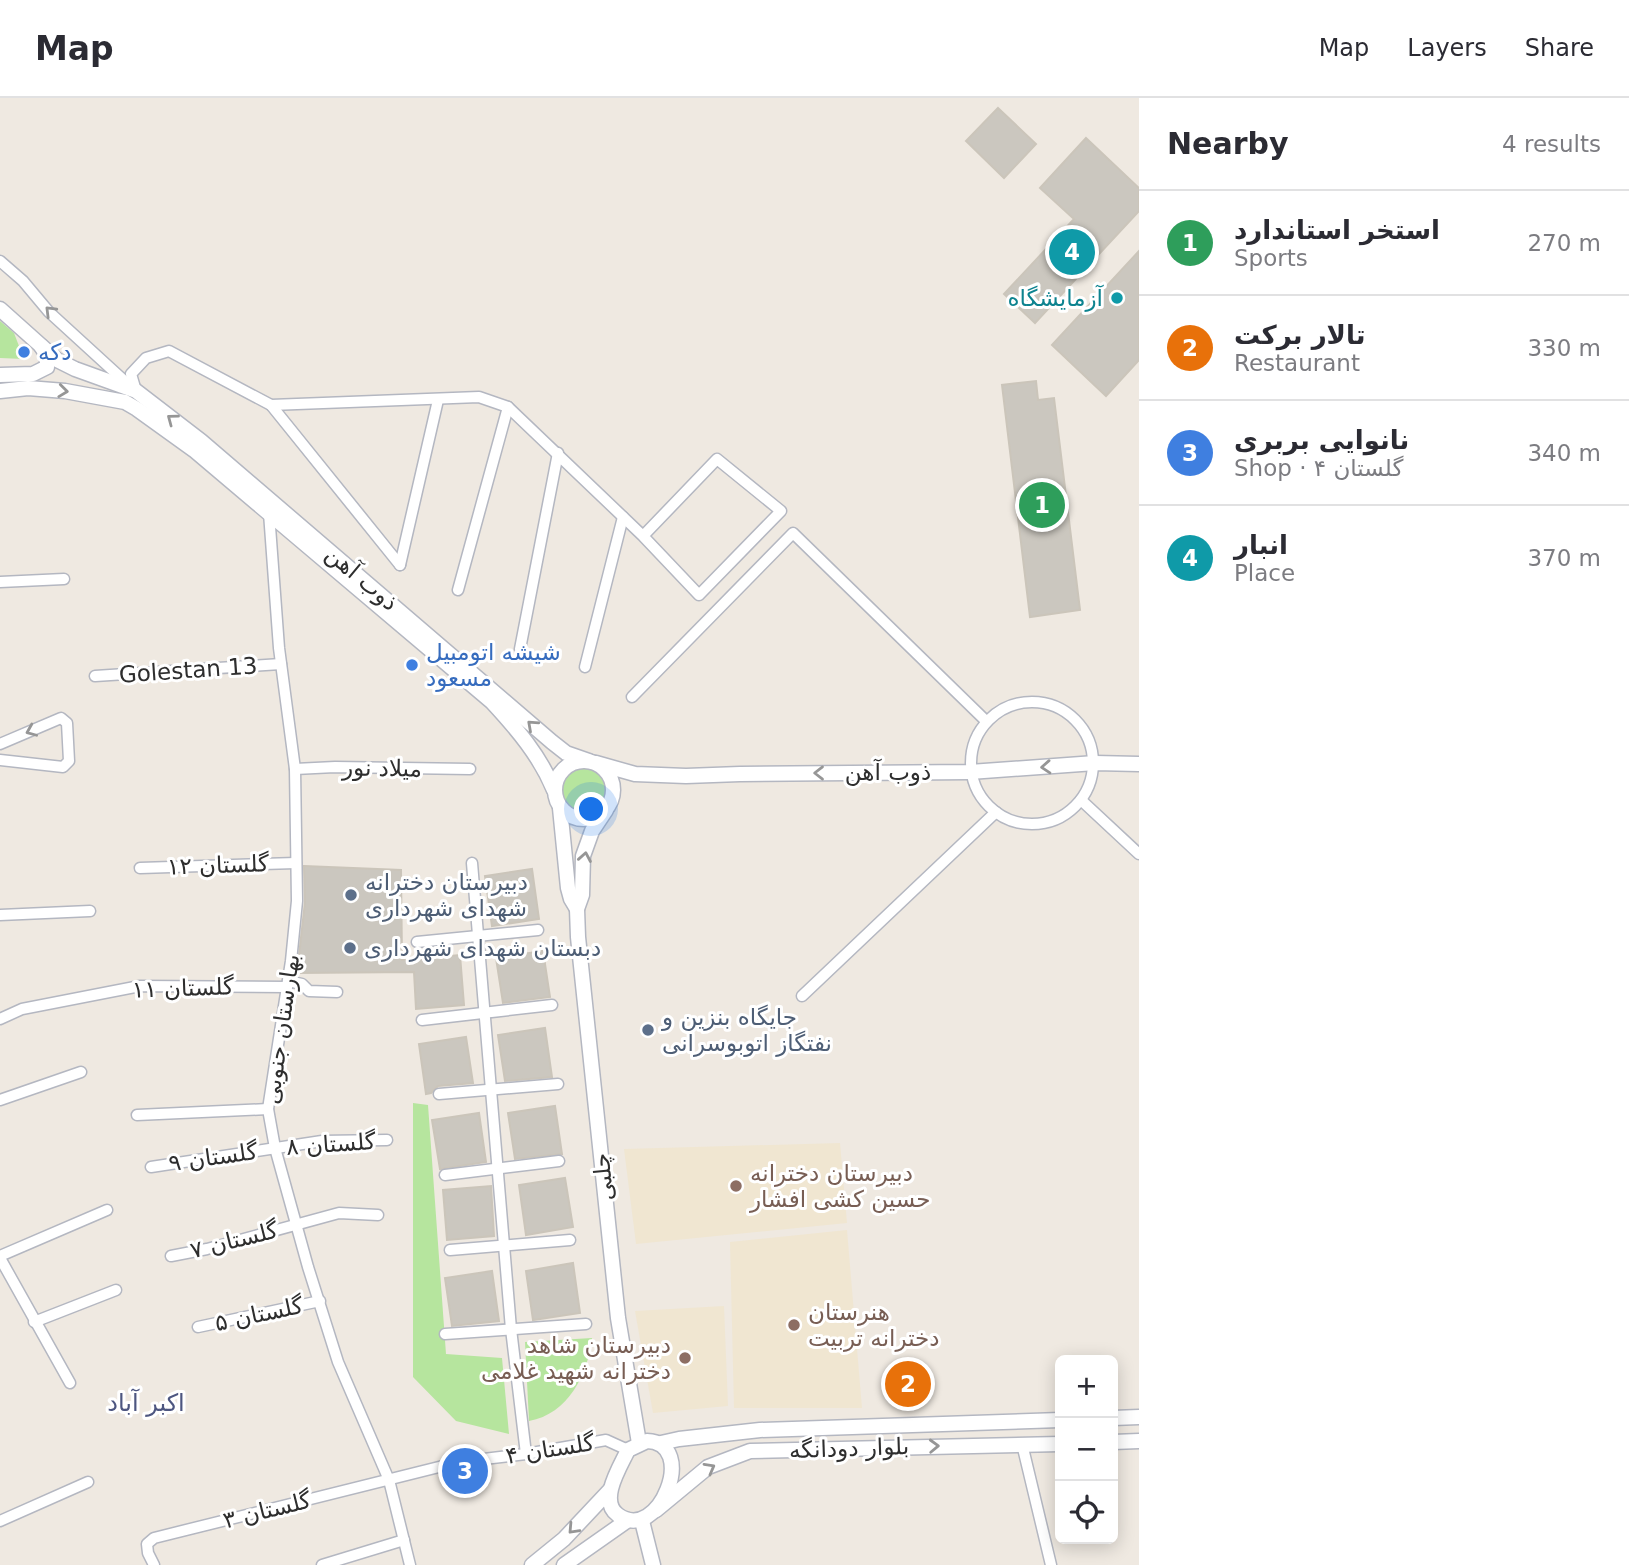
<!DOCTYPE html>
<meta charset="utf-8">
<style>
:root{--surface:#fff;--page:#f2f2f3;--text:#2b2b33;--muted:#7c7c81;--line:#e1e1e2;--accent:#0b8043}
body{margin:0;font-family:"DejaVu Sans","Noto Sans Arabic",sans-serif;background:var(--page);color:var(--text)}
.controls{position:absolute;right:21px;bottom:21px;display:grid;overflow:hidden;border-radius:10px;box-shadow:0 4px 18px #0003}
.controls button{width:63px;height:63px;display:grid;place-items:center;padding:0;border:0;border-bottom:2px solid var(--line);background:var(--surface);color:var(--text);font:35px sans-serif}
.you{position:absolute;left:592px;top:712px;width:24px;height:24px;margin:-18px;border:5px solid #fff;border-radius:50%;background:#1a73e8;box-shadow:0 0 0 10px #1a73e833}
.badge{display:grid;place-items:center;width:46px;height:46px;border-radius:50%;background:var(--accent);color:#fff;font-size:23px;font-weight:700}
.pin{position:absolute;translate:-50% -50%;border:4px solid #fff;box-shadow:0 2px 7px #0006}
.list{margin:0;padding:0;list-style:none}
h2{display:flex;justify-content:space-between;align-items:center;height:91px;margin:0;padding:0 28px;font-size:30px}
h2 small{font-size:23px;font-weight:400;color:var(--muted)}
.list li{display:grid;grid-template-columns:46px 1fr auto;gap:21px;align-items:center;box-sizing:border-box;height:105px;padding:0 28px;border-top:2px solid var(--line)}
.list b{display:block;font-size:26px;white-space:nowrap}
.list p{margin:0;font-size:23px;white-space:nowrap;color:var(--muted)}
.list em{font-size:23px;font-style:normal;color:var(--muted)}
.icon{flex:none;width:38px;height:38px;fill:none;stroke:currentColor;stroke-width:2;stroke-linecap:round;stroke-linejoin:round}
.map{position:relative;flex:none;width:1139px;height:1467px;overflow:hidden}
header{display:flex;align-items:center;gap:42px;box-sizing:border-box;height:98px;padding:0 35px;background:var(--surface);border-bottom:2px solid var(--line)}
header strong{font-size:33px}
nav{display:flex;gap:38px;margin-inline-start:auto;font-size:24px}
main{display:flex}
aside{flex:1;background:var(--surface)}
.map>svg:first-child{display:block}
.education{fill:#f0e6d1}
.green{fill:#b6e59e}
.building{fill:#cbc7bf;stroke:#cbc5ba;stroke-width:2}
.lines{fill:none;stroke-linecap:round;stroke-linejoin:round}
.street-casing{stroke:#b4b7c1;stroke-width:13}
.secondary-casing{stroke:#b4b7c1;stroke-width:17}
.street{stroke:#fff;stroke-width:10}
.secondary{stroke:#fff;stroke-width:14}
.oneway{stroke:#969696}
.culture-dot{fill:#0f9aa8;stroke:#fff;stroke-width:2.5}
.shop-dot{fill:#3f7fe0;stroke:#fff;stroke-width:2.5}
.service-dot{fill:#5c6f8a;stroke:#fff;stroke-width:2.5}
.education-dot{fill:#8d6e63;stroke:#fff;stroke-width:2.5}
.labels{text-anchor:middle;stroke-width:6;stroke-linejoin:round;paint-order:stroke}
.culture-label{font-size:23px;fill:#0d838f;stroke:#fff;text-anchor:end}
.shop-label{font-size:23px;fill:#366cbe;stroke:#fff;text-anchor:start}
.street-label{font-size:23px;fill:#2e2e2e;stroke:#fff}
.service-label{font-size:23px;fill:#4e5e75;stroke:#fff;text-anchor:start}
.education-label{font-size:23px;fill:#785e54;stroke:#fff;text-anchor:start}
.neighbourhood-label{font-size:24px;fill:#4d5680;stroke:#fff}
</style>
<header>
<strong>Map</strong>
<nav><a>Map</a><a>Layers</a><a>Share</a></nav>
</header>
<main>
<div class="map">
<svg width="1139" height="1467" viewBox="0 0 1139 1467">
<rect width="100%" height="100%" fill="#efe9e1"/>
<g class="education">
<path d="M840 1045 847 1125 636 1146 624 1051Z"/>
<path d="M847 1132 862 1310H734L730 1144Z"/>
<path d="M724 1208 728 1308 653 1315 635 1213Z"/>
</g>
<g class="green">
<path d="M0 223 14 235 24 261 0 260Z"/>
<circle cx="584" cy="692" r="26"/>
<path d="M413 1005 428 1007 446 1256 502 1260 509 1336 456 1323 413 1279Z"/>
<path d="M592 1240C588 1276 568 1316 529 1323L525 1244Z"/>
</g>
<g class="building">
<path d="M998 10 1036 46 1004 80 966 43Z"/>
<path d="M1086 40 1139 90V113L1035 225 1004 196 1074 121 1040 90Z"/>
<path d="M1139 153V262L1106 298 1052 247Z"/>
<path d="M1036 283 1038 302 1054 300 1080 512 1030 519 1002 287Z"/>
<path d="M304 768 401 772 402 862 460 857 464 907 416 911 414 874 297 875 305 804Z"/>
<path d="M532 771 539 821 492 828 485 778Z"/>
<path d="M543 853 550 899 503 905 496 860Z"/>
<path d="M545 930 552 979 505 983 498 937Z"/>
<path d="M466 939 473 985 438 988 431 995 426 996 419 946Z"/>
<path d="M555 1008 562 1056 515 1061 508 1015Z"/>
<path d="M479 1015 486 1064 440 1071 432 1022Z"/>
<path d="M565 1080 573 1129 526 1137 519 1087Z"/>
<path d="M491 1088 494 1138 447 1142 443 1092Z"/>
<path d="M573 1165 580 1215 533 1222 526 1173Z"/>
<path d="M492 1173 499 1223 452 1228 445 1180Z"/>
</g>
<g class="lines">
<defs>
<g id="street">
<path d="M0 163 23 183 49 214 131 289"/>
<path d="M136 293 131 276 146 260 169 253 271 307 479 299 508 309 643 438 699 497 781 413 717 361 643 438"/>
<path d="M271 307 400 467"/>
<path d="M271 412 269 415 279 550 295 671 297 803 291 863 268 1011 275 1050 308 1169 338 1264 389 1382 410 1467"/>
<path d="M400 467 438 302"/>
<path d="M0 484 64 481"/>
<path d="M458 492 508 309"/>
<path d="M520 551 558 355"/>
<path d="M585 569 623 419"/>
<path d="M95 578 281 566"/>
<path d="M632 599 793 435 986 623"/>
<circle cx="1032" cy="665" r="61"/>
<path d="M0 646 61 620 67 625 69 663 63 669 0 662"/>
<path d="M295 671 335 669 470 671"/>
<path d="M1081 702 1139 756"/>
<path d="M472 765 511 1231 526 1356"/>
<path d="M140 770 296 765"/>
<path d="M0 817 90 813"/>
<path d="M417 844 538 832"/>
<path d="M288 883 302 886 309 893 337 894"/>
<path d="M802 898 996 714"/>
<path d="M0 921 22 911 140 888 287 889"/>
<path d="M422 922 552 907"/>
<path d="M439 996 558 986"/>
<path d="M0 1002 81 974"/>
<path d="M137 1017 268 1011"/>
<path d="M151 1069 322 1043 387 1042"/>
<path d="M445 1077 559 1063"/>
<path d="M450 1152 570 1142"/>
<path d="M0 1158 107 1112"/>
<path d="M171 1158 207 1151 339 1115 378 1117"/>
<path d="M0 1160 70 1285"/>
<path d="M34 1224 116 1192"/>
<path d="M198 1229 320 1203"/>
<path d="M445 1236 586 1226"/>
<path d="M1022 1346 1051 1467"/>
<path d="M0 1423 88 1384"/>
<path d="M154 1467 148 1455 147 1446 154 1440 459 1364 526 1356 606 1342 628 1352"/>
<path d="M322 1467 404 1442"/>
</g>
<g id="secondary">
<path d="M0 211 57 262 75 271 136 293 201 343 552 644 566 655 589 663"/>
<path d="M0 277 33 276 47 269V257L41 248"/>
<path d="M0 293 28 290 65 293 125 304 137 311 194 352 492 604C517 631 540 658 554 692"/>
<circle cx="584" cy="692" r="29"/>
<path d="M596 665 635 676 686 678 740 676 970 674 1095 665 1139 666"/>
<path d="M560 710 568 790 571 801 577 811"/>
<path d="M606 712 592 733 583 758 582 797 577 811 578 839 618 1220 639 1345"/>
<path d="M1113 1320 1139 1319"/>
<path d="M647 1343C699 1344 659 1447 618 1417 598 1403 620 1369 628 1352Z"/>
<path d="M1113 1344 1139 1343"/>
<path d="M661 1345 679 1341 760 1332 1060 1322"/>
<path d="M656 1412 708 1369 750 1353 1060 1346"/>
<path d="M642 1423 653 1467"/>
<path d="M532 1467 564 1441 610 1392"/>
<path d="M564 1467 628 1422"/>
</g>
</defs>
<use href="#street" class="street-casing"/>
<use href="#secondary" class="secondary-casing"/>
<use href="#street" class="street"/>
<use href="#secondary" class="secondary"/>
</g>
<defs><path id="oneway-chevron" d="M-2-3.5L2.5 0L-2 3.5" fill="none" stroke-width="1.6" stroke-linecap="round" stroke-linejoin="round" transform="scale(1.75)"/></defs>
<g class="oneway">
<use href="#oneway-chevron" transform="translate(50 213) rotate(-135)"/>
<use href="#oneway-chevron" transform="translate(63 293) rotate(7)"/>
<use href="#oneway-chevron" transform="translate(172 321) rotate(-143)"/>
<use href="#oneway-chevron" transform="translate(532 627) rotate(-138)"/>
<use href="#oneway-chevron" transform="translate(31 633) rotate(157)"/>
<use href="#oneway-chevron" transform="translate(1046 669) rotate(176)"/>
<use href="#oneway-chevron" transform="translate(819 675) rotate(180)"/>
<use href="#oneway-chevron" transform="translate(585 759) rotate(-80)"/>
<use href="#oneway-chevron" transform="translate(934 1348) rotate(-2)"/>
<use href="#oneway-chevron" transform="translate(710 1370) rotate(-29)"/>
<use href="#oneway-chevron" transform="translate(573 1431) rotate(133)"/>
</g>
<circle class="culture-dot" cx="1117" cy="200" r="7"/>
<g class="shop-dot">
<circle cx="24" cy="254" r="7"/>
<circle cx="412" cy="567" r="7"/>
</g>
<g class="service-dot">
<circle cx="351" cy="797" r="7"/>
<circle cx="350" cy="850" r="7"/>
<circle cx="648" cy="932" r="7"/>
</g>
<g class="education-dot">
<circle cx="736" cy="1088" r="7"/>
<circle cx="794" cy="1227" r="7"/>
<circle cx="685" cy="1260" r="7"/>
</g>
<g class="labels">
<g class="culture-label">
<text x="1103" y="208">آزمایشگاه</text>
</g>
<g class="shop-label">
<text x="38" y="262">دکه</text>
<text x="426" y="562">شیشه اتومبیل<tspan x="426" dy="26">مسعود</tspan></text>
</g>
<g class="street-label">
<text transform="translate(362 480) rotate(40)" y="8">ذوب آهن</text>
<text transform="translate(188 572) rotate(-4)" y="8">Golestan 13</text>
<text transform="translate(382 670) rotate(1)" y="8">میلاد نور</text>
<text x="888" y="682">ذوب آهن</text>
<text transform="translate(218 767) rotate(-2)" y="8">گلستان ۱۲</text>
<text transform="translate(183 890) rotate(-2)" y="8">گلستان ۱۱</text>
<text transform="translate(281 931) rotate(-82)" y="8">بهارستان جنوبی</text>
<text transform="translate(331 1046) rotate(-4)" y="8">گلستان ۸</text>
<text transform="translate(213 1059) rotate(-8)" y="8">گلستان ۹</text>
<text transform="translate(603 1079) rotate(-96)" y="8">چلبی</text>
<text transform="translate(234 1142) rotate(-14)" y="8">گلستان ۷</text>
<text transform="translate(259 1216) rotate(-12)" y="8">گلستان ۵</text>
<text transform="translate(849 1350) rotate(-2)" y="8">بلوار دودانگه</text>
<text transform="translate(550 1351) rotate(-9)" y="8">گلستان ۴</text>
<text transform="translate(267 1412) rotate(-14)" y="8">گلستان ۳</text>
</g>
<g class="service-label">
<text x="365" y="792">دبیرستان دخترانه<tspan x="365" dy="26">شهدای شهرداری</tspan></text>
<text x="364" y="858">دبستان شهدای شهرداری</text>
<text x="662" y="927">جایگاه بنزین و<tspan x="662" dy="26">نفتگاز اتوبوسرانی</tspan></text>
</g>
<g class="education-label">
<text x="750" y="1083">دبیرستان دخترانه<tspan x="750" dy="26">حسین کشی افشار</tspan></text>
<text x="808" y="1222">هنرستان<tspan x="808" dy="26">دخترانه تربیت</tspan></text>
<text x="671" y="1255" text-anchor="end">دبیرستان شاهد<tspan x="671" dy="26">دخترانه شهید غلامی</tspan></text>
</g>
<g class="neighbourhood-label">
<text x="146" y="1313">اکبر آباد</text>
</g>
</g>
</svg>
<div class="controls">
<button>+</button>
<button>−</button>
<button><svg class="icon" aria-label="locate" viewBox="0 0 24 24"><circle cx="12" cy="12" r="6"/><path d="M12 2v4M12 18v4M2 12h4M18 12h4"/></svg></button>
</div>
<div class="you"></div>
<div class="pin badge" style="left:1042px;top:407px;background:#2e9e5b">1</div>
<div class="pin badge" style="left:908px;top:1286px;background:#e8710a">2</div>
<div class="pin badge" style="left:465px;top:1373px;background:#3f7fe0">3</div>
<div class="pin badge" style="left:1072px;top:154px;background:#0f9aa8">4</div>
</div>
<aside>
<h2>Nearby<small>4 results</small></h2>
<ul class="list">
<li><span class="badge" style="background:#2e9e5b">1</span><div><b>استخر استاندارد</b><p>Sports</p></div><em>270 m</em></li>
<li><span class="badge" style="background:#e8710a">2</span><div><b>تالار برکت</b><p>Restaurant</p></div><em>330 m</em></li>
<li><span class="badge" style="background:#3f7fe0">3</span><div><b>نانوایی بربری</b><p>Shop · گلستان ۴</p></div><em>340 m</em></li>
<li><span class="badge" style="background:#0f9aa8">4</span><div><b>انبار</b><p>Place</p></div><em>370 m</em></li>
</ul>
</aside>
</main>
